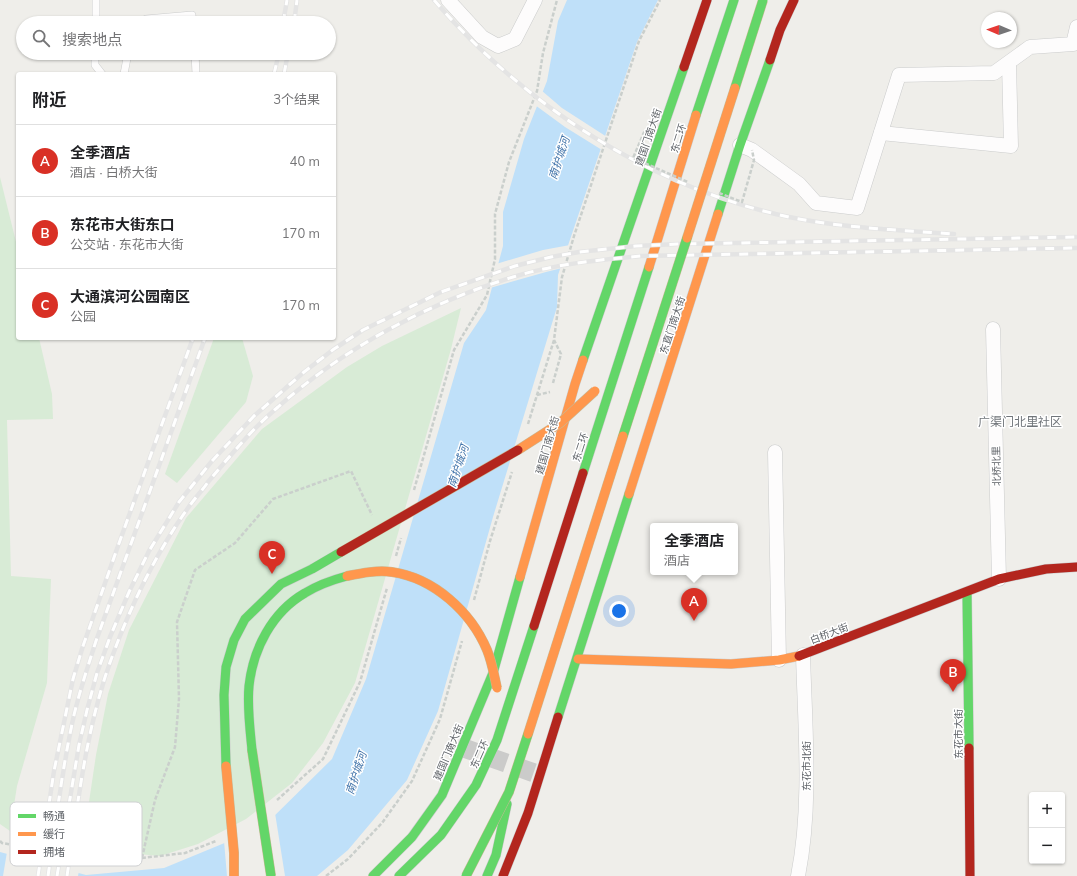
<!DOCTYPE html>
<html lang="zh">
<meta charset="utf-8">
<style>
:root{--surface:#fff;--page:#f2f2f2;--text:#202124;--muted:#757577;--line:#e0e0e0;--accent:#d93025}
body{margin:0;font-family:Mulish,"Noto Sans SC",sans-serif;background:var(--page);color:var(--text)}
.controls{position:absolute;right:12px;bottom:12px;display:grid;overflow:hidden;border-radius:4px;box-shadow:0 1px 3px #0004}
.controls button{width:36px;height:36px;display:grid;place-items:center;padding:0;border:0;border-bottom:1px solid var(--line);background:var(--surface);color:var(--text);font:20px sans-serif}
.compass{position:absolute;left:981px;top:12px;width:36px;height:36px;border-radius:50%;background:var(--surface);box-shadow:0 1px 3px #0004;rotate:272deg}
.you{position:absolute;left:619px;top:611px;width:14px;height:14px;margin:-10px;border:3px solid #fff;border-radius:50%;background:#1a73e8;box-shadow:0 0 0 6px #1a73e833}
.badge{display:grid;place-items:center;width:26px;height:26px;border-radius:50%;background:var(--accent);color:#fff;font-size:13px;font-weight:700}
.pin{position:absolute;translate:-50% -33px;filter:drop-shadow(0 1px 2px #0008)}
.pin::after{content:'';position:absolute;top:21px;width:14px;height:12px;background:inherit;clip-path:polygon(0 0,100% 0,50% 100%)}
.popup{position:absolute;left:650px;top:523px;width:88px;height:52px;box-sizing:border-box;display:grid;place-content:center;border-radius:4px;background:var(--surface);filter:drop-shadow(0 1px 3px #0005);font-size:13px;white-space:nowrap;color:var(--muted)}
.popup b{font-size:15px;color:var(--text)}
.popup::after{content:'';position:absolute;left:50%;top:100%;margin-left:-8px;border:8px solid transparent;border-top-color:var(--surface)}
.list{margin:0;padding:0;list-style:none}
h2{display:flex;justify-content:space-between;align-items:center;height:52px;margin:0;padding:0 16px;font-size:17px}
h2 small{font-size:13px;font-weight:400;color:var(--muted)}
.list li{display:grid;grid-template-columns:26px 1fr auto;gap:12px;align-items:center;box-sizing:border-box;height:72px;padding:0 16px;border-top:1px solid var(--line)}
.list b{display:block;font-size:15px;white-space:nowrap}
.list p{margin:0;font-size:13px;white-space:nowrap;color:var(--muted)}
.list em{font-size:13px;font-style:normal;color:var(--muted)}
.icon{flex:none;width:22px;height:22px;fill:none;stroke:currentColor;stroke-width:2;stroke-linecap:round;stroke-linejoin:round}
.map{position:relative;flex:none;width:1077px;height:876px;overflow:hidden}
.search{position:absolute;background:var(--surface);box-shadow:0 1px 3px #0004;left:16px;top:16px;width:320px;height:44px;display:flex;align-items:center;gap:10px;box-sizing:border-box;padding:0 14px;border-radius:22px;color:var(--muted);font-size:15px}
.panel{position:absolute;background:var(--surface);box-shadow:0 1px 3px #0004;left:16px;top:72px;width:320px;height:268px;border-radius:4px}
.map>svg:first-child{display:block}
.green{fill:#d8ebd6}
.water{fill:#bfe0f9}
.pier{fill:#efeeea}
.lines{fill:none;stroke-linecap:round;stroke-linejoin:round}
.secondary-tunnel{stroke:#cbcbca;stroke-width:19;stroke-dasharray:19 10;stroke-linecap:butt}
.lane-casing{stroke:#cbcccc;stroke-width:8}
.street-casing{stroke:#cbcccc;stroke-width:15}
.fast-casing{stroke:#cacacb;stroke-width:10}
.slow-casing{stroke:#cacacb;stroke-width:10}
.jam-casing{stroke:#cacacb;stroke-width:10}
.path{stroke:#cacfcc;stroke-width:2.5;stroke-dasharray:4 2;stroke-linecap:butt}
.lane{stroke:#fdfcfc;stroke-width:7}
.street{stroke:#fdfcfc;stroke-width:14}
.fast{stroke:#63d668;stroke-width:9}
.slow{stroke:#ff974d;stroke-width:9}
.jam{stroke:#b3261e;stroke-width:9}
.rail-casing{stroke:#e4e4e4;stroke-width:4.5}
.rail{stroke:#fff;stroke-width:3;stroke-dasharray:9;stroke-linecap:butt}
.fast-bridge-casing{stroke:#c8b996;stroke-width:10;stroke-linecap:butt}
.slow-bridge-casing{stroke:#c8b996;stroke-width:10;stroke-linecap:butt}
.jam-bridge-casing{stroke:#c8b996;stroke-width:10;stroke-linecap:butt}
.path-bridge{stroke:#cacfcc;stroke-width:2.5;stroke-dasharray:4 2;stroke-linecap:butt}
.fast-bridge{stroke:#63d668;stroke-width:9}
.slow-bridge{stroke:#ff974d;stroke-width:9}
.jam-bridge{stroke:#b3261e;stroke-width:9}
.labels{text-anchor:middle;stroke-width:3;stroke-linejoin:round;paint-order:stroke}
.street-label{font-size:10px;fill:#5f6368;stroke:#fff}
.water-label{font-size:11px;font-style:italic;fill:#4174aa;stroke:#fff}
.quarter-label{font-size:12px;fill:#70757a;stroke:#fff}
.key{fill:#fff;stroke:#cfd0d2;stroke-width:1}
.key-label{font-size:11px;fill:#5f6368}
</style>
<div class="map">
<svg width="1077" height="876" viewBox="0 0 1077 876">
<rect width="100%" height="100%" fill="#efeeea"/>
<g class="green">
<path d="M0 177 18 250V338H39L52 394 53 419 7 420 11 576 51 579 47 683 17 786 10 831 0 824Z"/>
<path d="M461 308 451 349 355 683 323 743 292 783 246 819 198 844 160 856 82 849 96 755 108 694 129 630 186 518 262 429 347 367 382 346Z"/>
<path d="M214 338H242L253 376 246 402 177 483 165 474Z"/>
</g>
<path class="water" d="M567 0H658L637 42 558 275 557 307 493 517 438 711 407 780 348 850 317 876H0V852L86 875 164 868 263 827 332 759 366 679 464 343 486 310 503 246V212L524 139 547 81 558 21Z"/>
<g class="pier">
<path d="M541 90 562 108 607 137 602 150 565 127 535 105Z"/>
<path d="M570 245 562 268 546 272 490 288 496 264 543 250Z"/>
<path d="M275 813 285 876H227L224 841 262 826Z"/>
<path d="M7 852 79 871 78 876H3Z"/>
</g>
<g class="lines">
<path class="secondary-tunnel" d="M461 747 540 775"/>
<defs>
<g id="lane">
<path d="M96 23V0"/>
<path d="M140 23 146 19 192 15 193 23"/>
<path d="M95 53V65L102 74"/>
<path d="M195 53 196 74"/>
<path d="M124 74 128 53"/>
</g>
<g id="street">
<path d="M448 0 482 37 498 46 515 39 535 0"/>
<path d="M881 133 1011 146 1009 63"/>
<path d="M740 145 752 150 799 184 816 203 857 208 899 75 994 73 1030 47 1073 44 1077 27"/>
<path d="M993 329 999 579"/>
<path d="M775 452 779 660"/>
<path d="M798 876C812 805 805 727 803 655"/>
</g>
<g id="fast">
<path d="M696 115 734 0"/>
<path d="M718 214 740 145 770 60"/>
<path d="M583 360 684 67"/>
<path d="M583 473 649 267"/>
<path d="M967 593 969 748"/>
<path d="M558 717 629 494"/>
<path d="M252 750C250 729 247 707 249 686 253 649 272 612 305 593 318 585 332 580 347 576"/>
<path d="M226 766 224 695 226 667 234 640 245 619 281 584 312 569 341 552"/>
<path d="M373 876 412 837 442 795 493 673 520 577"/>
<path d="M399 876 441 835 476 785 497 740 534 626"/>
<path d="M487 876 496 855 507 804"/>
</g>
<g id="slow">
<path d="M649 267 696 115"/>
<path d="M629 494 718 214"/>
<path d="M520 577 575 384 583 360"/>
<path d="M578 659 731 664 779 660 799 656"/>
</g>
<g id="jam">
<path d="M770 60 780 30 794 0"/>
<path d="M684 67 707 0"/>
<path d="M534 626 583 473"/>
<path d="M799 656 999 579 1046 569 1077 567"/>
<path d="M969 748 970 876"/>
<path d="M503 876 528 813 558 717"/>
</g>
</defs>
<use href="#lane" class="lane-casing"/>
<use href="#street" class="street-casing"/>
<use href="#fast" class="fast-casing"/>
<use href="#slow" class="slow-casing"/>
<use href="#jam" class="jam-casing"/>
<g class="path">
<path d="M553 383 561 354 554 340"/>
<path d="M537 395 550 392"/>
<path d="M528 424 554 340 562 277 574 236 639 41 660 0"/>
<path d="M414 490 454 350 487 295 495 259V214L509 162 537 91 543 53 557 0"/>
<path d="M396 556 401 538"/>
<path d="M474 600 490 541 512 472"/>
<path d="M277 800 323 759 360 682 387 588"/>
<path d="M0 841 2 843 90 858H142L185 853 216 841"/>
<path d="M142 858 155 800 175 747 179 699 177 622 195 570 235 543 273 499 351 471 372 515"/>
<path d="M326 876 348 859 382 823 412 781 440 719 462 641"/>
</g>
<use href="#lane" class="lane"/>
<use href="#street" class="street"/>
<use href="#fast" class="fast"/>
<use href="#slow" class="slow"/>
<use href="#jam" class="jam"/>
<defs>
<g id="rail">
<path d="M434 0C525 106 652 188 789 217 843 228 899 230 954 234"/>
<path d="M283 23 287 0"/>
<path d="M294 23 297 0"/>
<path d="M274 74 279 53"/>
<path d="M284 74 288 53"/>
<path d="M38 876 54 771 73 679 82 649 118 546 193 338"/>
<path d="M48 876C56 822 62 768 74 715 80 690 88 666 96 641L205 338"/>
<path d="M57 876 79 745 87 710 97 673 110 637 129 592 149 551 179 502 212 461 254 416 304 372 334 349 363 330 441 292 515 266 551 257 579 252 636 246 678 244 1077 237"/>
<path d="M67 876C78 803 86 727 112 657 131 605 156 553 188 508 194 499 202 491 208 482 230 456 252 429 278 407 344 348 428 303 513 277 555 264 598 260 641 256L1077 248"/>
</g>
</defs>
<use href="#rail" class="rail-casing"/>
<use href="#rail" class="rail"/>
<defs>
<g id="fast-bridge">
<path d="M735 88 763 0"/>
<path d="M623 436 687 238"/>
<path d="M252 750 271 876"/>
<path d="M466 876 509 792 528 734"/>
</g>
<g id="slow-bridge">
<path d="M687 238 735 88"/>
<path d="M518 450 560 423 595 391"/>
<path d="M347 576C362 573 377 570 392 572 434 578 471 612 487 650 492 662 494 675 497 688"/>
<path d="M528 734 623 436"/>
<path d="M226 766 234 853V876"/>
</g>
<path id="jam-bridge" d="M341 552 518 450"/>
</defs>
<use href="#fast-bridge" class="fast-bridge-casing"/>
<use href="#slow-bridge" class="slow-bridge-casing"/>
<use href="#jam-bridge" class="jam-bridge-casing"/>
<g class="path-bridge">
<path d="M655 133 645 130 633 158 688 182"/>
<path d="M719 193 742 202 754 160 752 150"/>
</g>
<use href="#fast-bridge" class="fast-bridge"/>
<use href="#slow-bridge" class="slow-bridge"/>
<use href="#jam-bridge" class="jam-bridge"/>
</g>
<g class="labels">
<g class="street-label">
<text transform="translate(648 137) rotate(-71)" y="4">建国门南大街</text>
<text transform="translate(678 138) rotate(-73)" y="4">东二环</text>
<text transform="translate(672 325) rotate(-72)" y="4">东直门南大街</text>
<text transform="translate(547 445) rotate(-74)" y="4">建国门南大街</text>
<text transform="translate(580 447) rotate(-72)" y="4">东二环</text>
<text transform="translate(996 466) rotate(-91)" y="4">北桥北里</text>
<text transform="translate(829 633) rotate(-21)" y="4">白桥大街</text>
<text transform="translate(958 734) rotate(-90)" y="4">东花市大街</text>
<text transform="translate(448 752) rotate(-67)" y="4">建国门南大街</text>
<text transform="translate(479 754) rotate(-66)" y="4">东二环</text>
<text transform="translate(806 766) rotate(-90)" y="4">东花市北街</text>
</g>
<g class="water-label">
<text transform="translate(559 158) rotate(-72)" y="4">南护城河</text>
<text transform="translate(458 466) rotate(-72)" y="4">南护城河</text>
<text transform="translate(356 773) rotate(-72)" y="4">南护城河</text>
</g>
<g class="quarter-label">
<text x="1020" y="426">广渠门北里社区</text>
</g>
</g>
<rect x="10" y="802" width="132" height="64" rx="6" class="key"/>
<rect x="18" y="814" width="18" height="4" fill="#63d668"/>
<rect x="18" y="832" width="18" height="4" fill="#ff974d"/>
<rect x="18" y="850" width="18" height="4" fill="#b3261e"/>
<g class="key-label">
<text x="43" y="820">畅通</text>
<text x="43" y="838">缓行</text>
<text x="43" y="856">拥堵</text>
</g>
</svg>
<div class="controls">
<button>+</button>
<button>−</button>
</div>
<svg class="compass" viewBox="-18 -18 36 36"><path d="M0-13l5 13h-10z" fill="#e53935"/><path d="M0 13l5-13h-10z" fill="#757577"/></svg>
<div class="you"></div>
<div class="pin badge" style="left:694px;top:621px">A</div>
<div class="popup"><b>全季酒店</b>酒店</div>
<div class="pin badge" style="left:953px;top:692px">B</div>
<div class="pin badge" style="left:272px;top:574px">C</div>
<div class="search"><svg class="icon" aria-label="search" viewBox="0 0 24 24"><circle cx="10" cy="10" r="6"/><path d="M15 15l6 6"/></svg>搜索地点</div>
<section class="panel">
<h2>附近<small>3个结果</small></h2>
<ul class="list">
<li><span class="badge">A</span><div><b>全季酒店</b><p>酒店 · 白桥大街</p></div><em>40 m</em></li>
<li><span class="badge">B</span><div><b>东花市大街东口</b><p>公交站 · 东花市大街</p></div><em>170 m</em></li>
<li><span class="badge">C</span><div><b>大通滨河公园南区</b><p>公园</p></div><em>170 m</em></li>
</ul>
</section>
</div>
